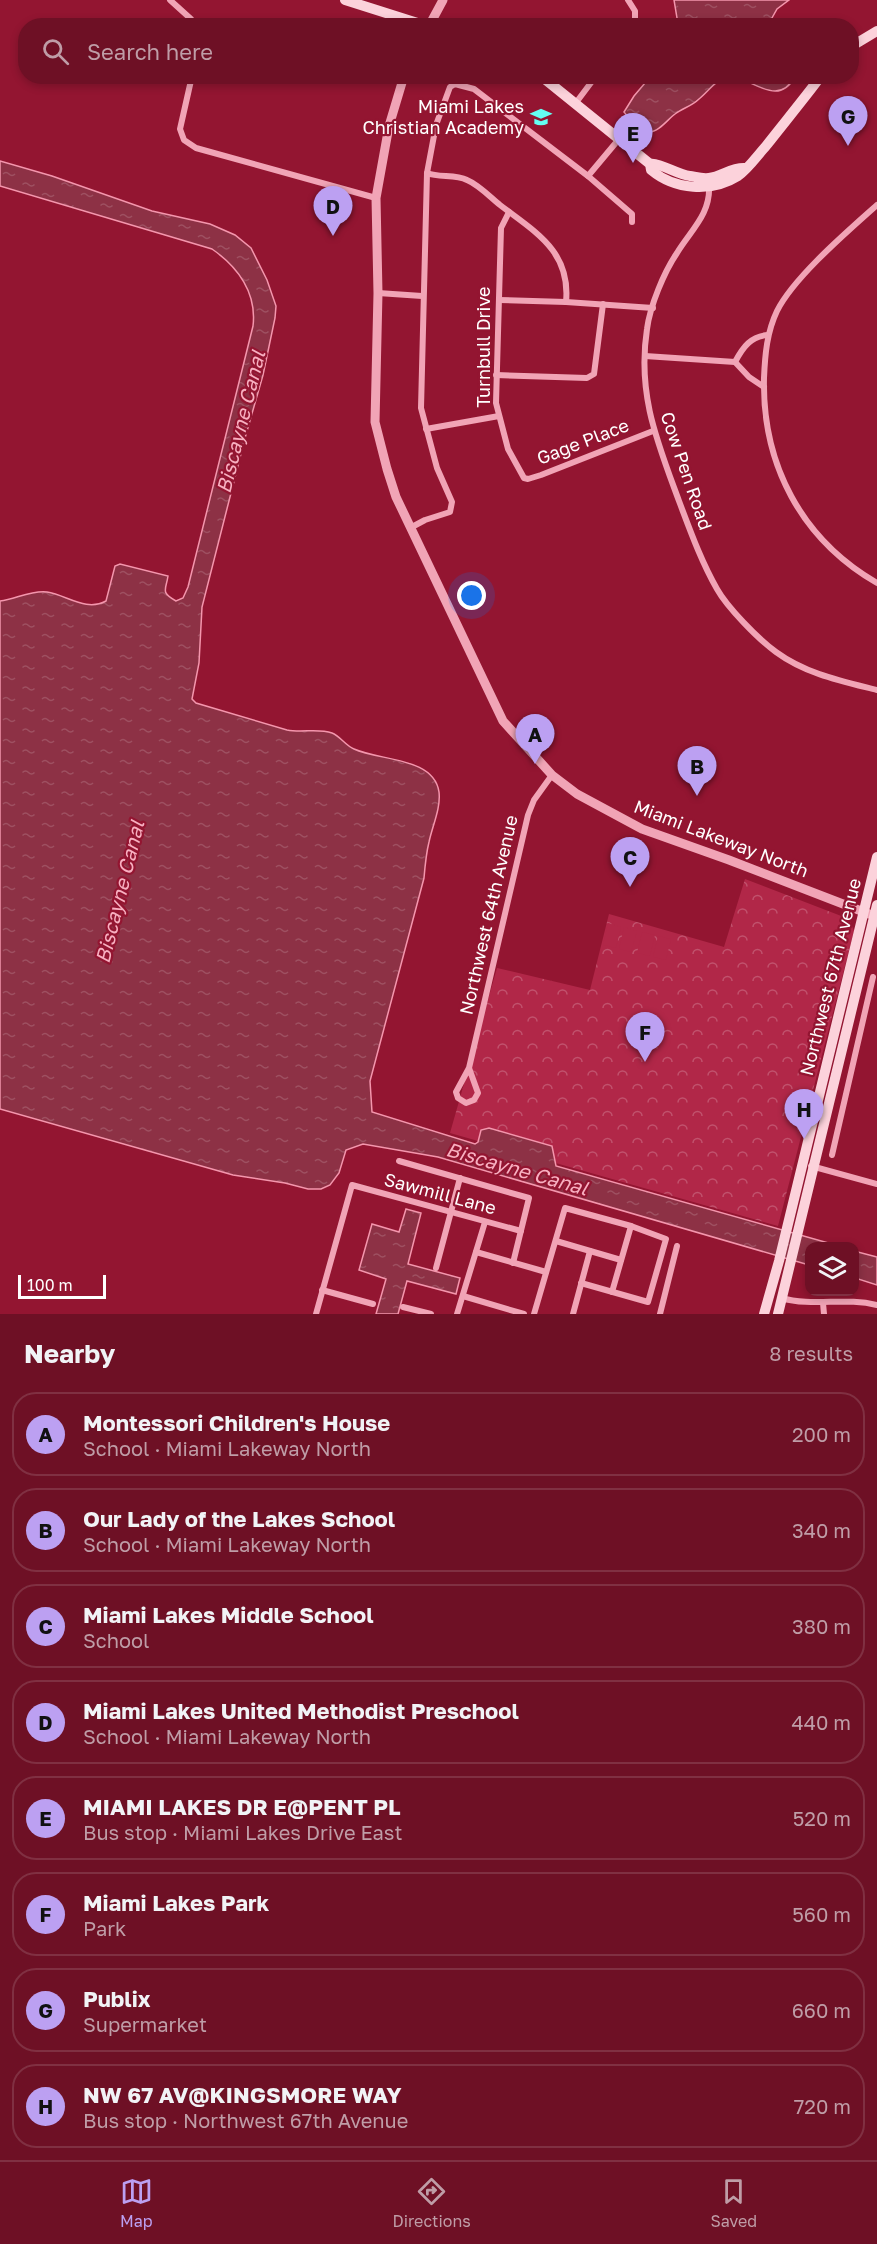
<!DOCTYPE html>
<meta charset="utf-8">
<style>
:root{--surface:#6e1025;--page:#761e32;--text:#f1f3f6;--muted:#bf9da7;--line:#803042;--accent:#bca0f2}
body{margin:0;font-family:"Golos Text",sans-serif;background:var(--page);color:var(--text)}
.controls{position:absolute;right:18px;bottom:18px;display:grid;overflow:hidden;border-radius:12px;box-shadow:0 3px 9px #0003}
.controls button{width:54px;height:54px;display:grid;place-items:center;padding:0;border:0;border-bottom:2px solid var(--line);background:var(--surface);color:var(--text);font:30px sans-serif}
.scale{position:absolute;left:18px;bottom:15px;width:88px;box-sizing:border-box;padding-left:6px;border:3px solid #fff;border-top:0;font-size:16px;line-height:21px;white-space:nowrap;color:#fff;-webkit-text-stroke:4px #931531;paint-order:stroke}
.you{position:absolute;left:472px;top:596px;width:21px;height:21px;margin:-15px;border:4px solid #fff;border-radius:50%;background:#1a73e8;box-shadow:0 0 0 9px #1a73e833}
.badge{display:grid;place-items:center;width:39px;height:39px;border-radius:50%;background:var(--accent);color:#111;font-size:20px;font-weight:700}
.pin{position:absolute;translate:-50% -50px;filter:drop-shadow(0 2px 3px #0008)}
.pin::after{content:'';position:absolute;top:32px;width:21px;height:18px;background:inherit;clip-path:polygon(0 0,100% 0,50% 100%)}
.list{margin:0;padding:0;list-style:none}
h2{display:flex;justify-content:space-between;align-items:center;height:78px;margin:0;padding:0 24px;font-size:26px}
h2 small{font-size:20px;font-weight:400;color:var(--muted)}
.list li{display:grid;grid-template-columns:39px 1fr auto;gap:18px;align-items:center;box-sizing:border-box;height:84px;margin:0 12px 12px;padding:0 12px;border:2px solid var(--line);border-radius:24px}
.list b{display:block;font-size:22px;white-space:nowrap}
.list p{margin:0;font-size:20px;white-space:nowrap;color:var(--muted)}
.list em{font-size:20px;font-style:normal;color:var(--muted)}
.icon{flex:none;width:33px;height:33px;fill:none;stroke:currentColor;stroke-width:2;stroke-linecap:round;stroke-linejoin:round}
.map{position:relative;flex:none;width:877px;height:1314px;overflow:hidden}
.search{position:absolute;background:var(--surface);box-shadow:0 3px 9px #0003;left:18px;right:18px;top:18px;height:66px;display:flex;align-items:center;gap:15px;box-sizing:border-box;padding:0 21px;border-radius:24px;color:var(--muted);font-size:22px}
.sheet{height:846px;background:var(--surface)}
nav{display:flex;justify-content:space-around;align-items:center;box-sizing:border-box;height:84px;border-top:2px solid var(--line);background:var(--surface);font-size:16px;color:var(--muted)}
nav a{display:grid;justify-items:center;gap:3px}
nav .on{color:var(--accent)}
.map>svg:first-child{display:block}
.park{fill:url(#park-crowns)}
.pitch{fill:#b12748}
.water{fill:url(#water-ripples);stroke:#f496ad;stroke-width:1.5}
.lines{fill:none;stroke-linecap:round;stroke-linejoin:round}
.minor{stroke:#f1a4b6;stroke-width:6}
.tertiary{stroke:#f1a4b6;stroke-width:9}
.secondary{stroke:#fcd2db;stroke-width:10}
.labels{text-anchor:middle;stroke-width:4.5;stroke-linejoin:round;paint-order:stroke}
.poi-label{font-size:18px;fill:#fff;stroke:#931531;text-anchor:end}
.street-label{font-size:18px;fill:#fff;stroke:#931531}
.water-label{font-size:20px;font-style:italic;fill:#f8b0c1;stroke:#931531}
</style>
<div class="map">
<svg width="877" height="1314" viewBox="0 0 877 1314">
<defs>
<pattern id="park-crowns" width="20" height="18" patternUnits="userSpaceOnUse" patternTransform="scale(1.5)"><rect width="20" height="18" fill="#b12748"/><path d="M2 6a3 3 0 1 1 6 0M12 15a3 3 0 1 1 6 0" fill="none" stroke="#c1526d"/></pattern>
<pattern id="water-ripples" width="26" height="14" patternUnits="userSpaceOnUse" patternTransform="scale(1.5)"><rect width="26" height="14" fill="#8d3145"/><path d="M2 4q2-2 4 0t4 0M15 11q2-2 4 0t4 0" fill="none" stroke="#9e5061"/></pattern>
</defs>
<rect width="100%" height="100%" fill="#931531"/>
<path class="park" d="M745 879 849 919 854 931 778 1226 450 1133 497 968 590 990 609 914 724 947Z"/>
<g class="pitch">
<path d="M608 923 621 927 616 948 603 945Z"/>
<path d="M624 927 637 931 631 952 619 949Z"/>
<path d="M642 932 655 935 650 956 637 953Z"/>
<path d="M658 936 671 939 666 960 653 957Z"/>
</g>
<g class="water">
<path d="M674 0H789L777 9 768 25 676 26 677 18Z"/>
<path d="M651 76H728V77C715 80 709 91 699 99 692 106 683 108 675 114 668 119 659 132 649 132 640 132 630 119 624 112L634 96Z"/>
<path d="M734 77 795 76V77C778 106 757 82 734 77Z"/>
<path d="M0 161 52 176 152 211 210 224 235 235 251 248 267 280 276 306 275 318 263 375 245 438 202 607 199 663 192 699 196 703 287 730C302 733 318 728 332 733 340 736 346 746 354 749 380 761 434 757 439 792 441 808 432 827 429 842 426 854 425 866 424 878L370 1081 372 1112 475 1144 478 1142 481 1130 489 1128 552 1146 556 1166 839 1246H810L809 1265 438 1157 363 1144 346 1150 339 1173 330 1185 321 1189H308L285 1183 233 1175 0 1109V601C16 599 31 590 47 592 67 595 86 612 106 601L115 566 120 564 168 576C166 590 160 592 176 601L183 598 188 587 253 326C257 293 238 267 212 249L0 186Z"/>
<path d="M406 1209 421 1213 408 1264 460 1278 456 1294 407 1281 398 1314H376L386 1279 359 1270 372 1224 399 1232Z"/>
<path d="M854 1251 877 1257V1285L855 1278Z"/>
</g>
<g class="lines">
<g class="minor">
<path d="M170 0 191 19 195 26"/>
<path d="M628 0 635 11V26"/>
<path d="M192 76 180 129 184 140 196 148 376 198"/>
<path d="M575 104 596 76"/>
<path d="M427 173C439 178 455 174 467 180 479 185 490 197 500 205 535 232 571 251 566 302"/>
<path d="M588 176 619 139"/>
<path d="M709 185C711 214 691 230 677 253 664 272 650 306 647 329 637 394 657 441 679 501 690 530 701 561 717 589 727 607 758 639 776 652 806 674 841 681 877 690"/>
<path d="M877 205C848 231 794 277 777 311 767 332 765 354 764 378 762 464 801 539 877 583"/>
<path d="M509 212 501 228 496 403 508 449 524 478 528 479 541 475 653 431"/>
<path d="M378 293 422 296"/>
<path d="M499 300 566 302 653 308"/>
<path d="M645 356 735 362 749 377 764 387"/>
<path d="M735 362C743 347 751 336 768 335"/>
<path d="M496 375 587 378 594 374 603 304"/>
<path d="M426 429 499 416"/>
<path d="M410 528 425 520 450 512 452 502 437 468 421 408 427 173 436 125 450 87 455 84 474 89 588 176 632 214V222"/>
<path d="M469 1068 478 1093 474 1100 466 1103 458 1098 456 1092 469 1068 528 815 534 800 552 775"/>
<path d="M832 1155 873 977"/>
<path d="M399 1161 529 1198 513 1263"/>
<path d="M811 1166 877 1184"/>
<path d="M556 1241 621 1260"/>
<path d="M476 1252 546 1272"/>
<path d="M436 1268 460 1178"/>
<path d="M322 1290 373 1304"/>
<path d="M612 1292 631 1226"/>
<path d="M463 1296 524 1314"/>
<path d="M781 1298C813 1307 845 1297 877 1305"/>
<path d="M823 1303 824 1314"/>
<path d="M403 1307 431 1314"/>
<path d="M316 1314 352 1185 521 1231"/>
<path d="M457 1314 485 1222"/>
<path d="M534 1314 565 1208 631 1226 666 1239 648 1302 581 1283"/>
<path d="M573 1314 590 1251"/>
<path d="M660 1314 677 1246"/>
</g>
<g class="tertiary">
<path d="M429 26 443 0"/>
<path d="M404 76 389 126 376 198 378 293 375 422 387 469 396 497 503 721 552 775 577 794 642 829 729 860 869 914"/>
</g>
<g class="secondary">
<path d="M345 0 427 26"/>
<path d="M852 46 877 31"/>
<path d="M541 76 650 164 651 170C675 190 711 193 738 176 748 169 757 156 766 146 784 123 803 100 821 76"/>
<path d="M650 164C659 162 678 175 690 176 696 177 703 179 709 178 722 176 732 167 745 168"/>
<path d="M764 1314 779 1261 877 857"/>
<path d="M778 1314 877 905"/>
</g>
</g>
<defs>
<symbol id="school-bare" viewBox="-9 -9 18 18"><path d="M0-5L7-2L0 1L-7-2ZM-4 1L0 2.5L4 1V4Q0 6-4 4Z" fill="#64fff3" stroke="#931531" stroke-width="2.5" paint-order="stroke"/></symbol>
</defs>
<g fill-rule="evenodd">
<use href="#school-bare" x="526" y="102" width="30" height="30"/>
</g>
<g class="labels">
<g class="poi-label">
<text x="524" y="113">Miami Lakes<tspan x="524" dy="21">Christian Academy</tspan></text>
</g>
<g class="street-label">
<text transform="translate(484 347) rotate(-90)" y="6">Turnbull Drive</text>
<text transform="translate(583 442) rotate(-21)" y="6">Gage Place</text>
<text transform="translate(686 471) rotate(71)" y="6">Cow Pen Road</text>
<text transform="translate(721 839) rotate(21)" y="6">Miami Lakeway North</text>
<text transform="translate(489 915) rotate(-77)" y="6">Northwest 64th Avenue</text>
<text transform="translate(831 977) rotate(-76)" y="6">Northwest 67th Avenue</text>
<text transform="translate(440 1194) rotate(15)" y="6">Sawmill Lane</text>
</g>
<g class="water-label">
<text transform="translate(241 422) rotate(-76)" y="7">Biscayne Canal</text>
<text transform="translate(120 892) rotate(-76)" y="7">Biscayne Canal</text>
<text transform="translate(517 1169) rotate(16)" y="7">Biscayne Canal</text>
</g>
</g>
</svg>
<div class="controls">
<button><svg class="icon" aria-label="layers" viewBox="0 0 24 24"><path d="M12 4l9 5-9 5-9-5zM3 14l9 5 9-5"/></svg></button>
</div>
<div class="scale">100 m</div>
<div class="you"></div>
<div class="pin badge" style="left:535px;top:764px">A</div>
<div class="pin badge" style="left:697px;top:796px">B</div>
<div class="pin badge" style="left:630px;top:887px">C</div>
<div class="pin badge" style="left:333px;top:236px">D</div>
<div class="pin badge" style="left:633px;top:163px">E</div>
<div class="pin badge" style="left:645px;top:1062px">F</div>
<div class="pin badge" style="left:848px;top:146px">G</div>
<div class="pin badge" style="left:804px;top:1139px">H</div>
<div class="search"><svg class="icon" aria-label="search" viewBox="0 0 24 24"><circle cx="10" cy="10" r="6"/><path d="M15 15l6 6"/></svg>Search here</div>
</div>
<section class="sheet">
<h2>Nearby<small>8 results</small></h2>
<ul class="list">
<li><span class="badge">A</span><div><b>Montessori Children's House</b><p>School · Miami Lakeway North</p></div><em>200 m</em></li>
<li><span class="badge">B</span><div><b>Our Lady of the Lakes School</b><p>School · Miami Lakeway North</p></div><em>340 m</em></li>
<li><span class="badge">C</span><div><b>Miami Lakes Middle School</b><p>School</p></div><em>380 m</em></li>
<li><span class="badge">D</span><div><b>Miami Lakes United Methodist Preschool</b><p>School · Miami Lakeway North</p></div><em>440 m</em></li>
<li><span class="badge">E</span><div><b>MIAMI LAKES DR E@PENT PL</b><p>Bus stop · Miami Lakes Drive East</p></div><em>520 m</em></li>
<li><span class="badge">F</span><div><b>Miami Lakes Park</b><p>Park</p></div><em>560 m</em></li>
<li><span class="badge">G</span><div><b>Publix</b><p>Supermarket</p></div><em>660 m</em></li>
<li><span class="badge">H</span><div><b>NW 67 AV@KINGSMORE WAY</b><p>Bus stop · Northwest 67th Avenue</p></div><em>720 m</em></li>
</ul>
</section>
<nav>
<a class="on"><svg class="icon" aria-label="map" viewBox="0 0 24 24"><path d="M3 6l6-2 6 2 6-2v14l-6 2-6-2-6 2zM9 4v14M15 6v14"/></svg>Map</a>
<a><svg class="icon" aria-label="directions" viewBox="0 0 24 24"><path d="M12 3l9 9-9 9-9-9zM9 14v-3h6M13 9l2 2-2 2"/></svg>Directions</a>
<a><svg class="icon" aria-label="saved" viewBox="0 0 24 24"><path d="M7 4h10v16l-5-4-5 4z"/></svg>Saved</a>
</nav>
